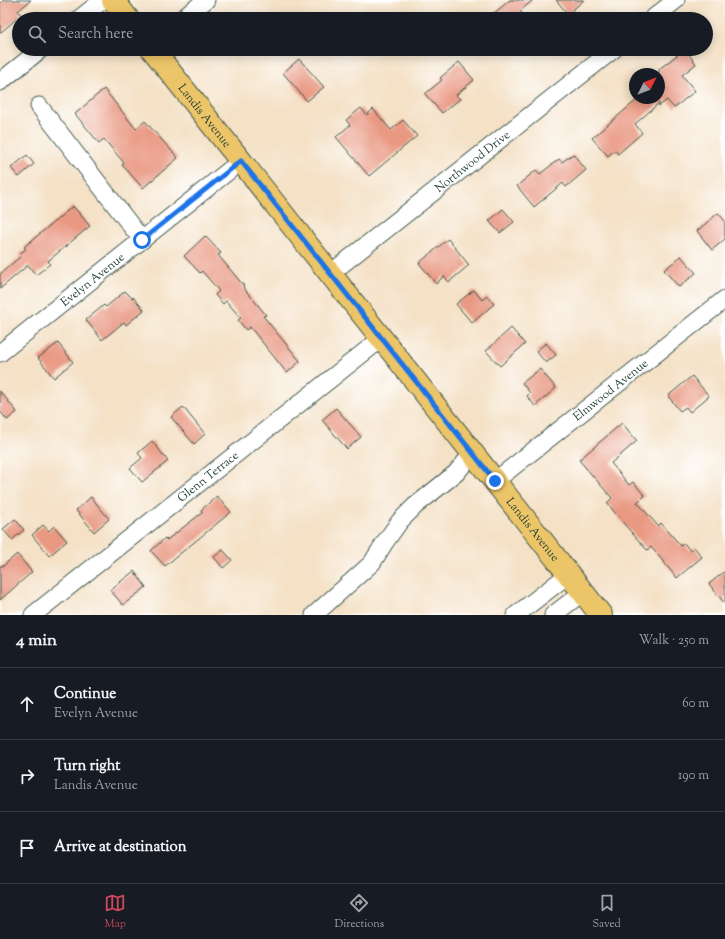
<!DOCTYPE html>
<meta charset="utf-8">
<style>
:root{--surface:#171b24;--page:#242831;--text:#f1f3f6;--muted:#9ea1a6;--line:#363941;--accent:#d1495b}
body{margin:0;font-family:"Sorts Mill Goudy",serif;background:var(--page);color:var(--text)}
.compass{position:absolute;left:629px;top:68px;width:36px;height:36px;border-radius:50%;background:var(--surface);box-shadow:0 2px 10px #0003;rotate:48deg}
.stop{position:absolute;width:12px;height:12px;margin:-9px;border:3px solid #1a73e8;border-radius:50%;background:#fff}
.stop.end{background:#1a73e8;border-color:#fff;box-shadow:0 1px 4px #0008}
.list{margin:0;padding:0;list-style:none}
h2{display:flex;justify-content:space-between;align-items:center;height:52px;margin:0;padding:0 16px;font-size:17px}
h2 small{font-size:13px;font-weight:400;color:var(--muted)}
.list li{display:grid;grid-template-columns:26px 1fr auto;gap:12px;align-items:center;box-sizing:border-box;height:72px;padding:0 16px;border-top:1px solid var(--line)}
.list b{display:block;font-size:15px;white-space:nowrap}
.list p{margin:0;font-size:13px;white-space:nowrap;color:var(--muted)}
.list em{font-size:13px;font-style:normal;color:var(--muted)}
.icon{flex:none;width:22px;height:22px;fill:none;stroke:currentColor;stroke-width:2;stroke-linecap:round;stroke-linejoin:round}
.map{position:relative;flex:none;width:725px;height:615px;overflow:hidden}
.search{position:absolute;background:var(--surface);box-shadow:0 2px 10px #0003;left:12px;right:12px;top:12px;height:44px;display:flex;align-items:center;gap:10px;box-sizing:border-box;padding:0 14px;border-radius:22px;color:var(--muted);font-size:15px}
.sheet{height:268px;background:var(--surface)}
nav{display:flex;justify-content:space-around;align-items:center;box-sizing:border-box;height:56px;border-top:1px solid var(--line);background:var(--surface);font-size:11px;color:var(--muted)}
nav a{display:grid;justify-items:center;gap:2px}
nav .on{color:var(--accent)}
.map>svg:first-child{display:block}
.building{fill:#e99882}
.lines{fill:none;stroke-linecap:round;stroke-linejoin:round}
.minor-casing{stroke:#3f564a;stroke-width:19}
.major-casing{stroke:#3f564a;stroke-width:24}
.minor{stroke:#fff;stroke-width:17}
.major{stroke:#edc569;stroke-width:22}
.route{stroke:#1a73e8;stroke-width:5}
.labels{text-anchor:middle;stroke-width:3;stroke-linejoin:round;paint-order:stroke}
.street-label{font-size:12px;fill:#1f3d34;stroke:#fff}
</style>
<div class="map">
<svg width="725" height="615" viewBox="0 0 725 615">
<rect width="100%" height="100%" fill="#fff"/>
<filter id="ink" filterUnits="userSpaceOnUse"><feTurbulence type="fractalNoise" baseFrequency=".025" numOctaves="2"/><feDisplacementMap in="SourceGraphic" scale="8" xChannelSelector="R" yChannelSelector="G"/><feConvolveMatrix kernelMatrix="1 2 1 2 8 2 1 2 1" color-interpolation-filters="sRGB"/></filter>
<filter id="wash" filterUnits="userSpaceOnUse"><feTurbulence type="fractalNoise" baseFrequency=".012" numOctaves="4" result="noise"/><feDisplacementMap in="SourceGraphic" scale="16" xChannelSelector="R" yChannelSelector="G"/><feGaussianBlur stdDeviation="0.9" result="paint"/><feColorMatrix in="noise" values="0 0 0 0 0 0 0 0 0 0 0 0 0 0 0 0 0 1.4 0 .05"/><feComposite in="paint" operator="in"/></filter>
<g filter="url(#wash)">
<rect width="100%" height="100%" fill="#f4e1c6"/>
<g id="blocks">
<g class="building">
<path d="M4 0H31L18 11 21 15 0 33V4Z"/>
<path d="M510 0H533L520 11 527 19H487Z"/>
<path d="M556 0H584L568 14Z"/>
<path d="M685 49 696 64 682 75 695 91 674 108 667 100 659 106V103L635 124 642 133 618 154 615 150 608 156 592 138 639 98H659V69Z"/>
<path d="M299 59 324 87 307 101 283 73Z"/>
<path d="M459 62 474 80 456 95 460 99 442 113 425 94 442 80 440 78Z"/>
<path d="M104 89 136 129 145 121 178 158 143 188 122 165 124 163 104 139 99 143 75 114Z"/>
<path d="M361 108 367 115 373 109 391 130 403 120 417 136 369 176 336 137 350 125 346 120Z"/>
<path d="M573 154 586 170 566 187 563 183 534 207 517 186 536 170 540 174 559 159 562 162Z"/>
<path d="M27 155 34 164 19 177 11 168Z"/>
<path d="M73 206 90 226 48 261 50 264 36 275 28 265 0 289V274L21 256 19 254 26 249 24 247Z"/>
<path d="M503 209 514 222 500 233 489 221Z"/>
<path d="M718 213 725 221V239L712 250 697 231Z"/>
<path d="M205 236 221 253 218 255 244 286 243 287 266 315 263 316 300 361 287 373 250 327 246 330 238 320 241 318 226 301 223 304 215 295 219 291 202 271 200 273 184 256Z"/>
<path d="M448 239 469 265 449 282 444 276 436 284 419 263Z"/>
<path d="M681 256 696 273 679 287 664 270Z"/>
<path d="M474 290 482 300 487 296 494 304 472 323 456 304Z"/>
<path d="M125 291 132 298 133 297 144 310 126 325 124 322 102 340 86 320 104 305 106 307Z"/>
<path d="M511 328 525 344 500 366 486 351Z"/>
<path d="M58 343 73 362 54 378 38 358Z"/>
<path d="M546 343 556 355 546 363 536 351Z"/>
<path d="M540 369 556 388 535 406 527 396 530 393 522 383Z"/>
<path d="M692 376 709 396 690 412 686 407 680 411 668 396Z"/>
<path d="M0 391 17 412 7 420 0 411Z"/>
<path d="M183 407 205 434 194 444 171 417Z"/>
<path d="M336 408 361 437 347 449 322 420Z"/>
<path d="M622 423 637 441 611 463 629 485 633 482 645 496 637 502 658 526 661 523 681 546 684 543 690 551 694 547 702 557 677 578 651 547 647 550 625 525 607 503 612 498 579 460Z"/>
<path d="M152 441 168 461 142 482 130 468 142 458 138 453Z"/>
<path d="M217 496 231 512 165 566 151 551 165 538 167 540 203 512 201 510Z"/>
<path d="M91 497 109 519 94 532 76 510Z"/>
<path d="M15 519 24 530 12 540 3 529Z"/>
<path d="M43 525 49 531 54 526 67 541 49 556 32 535Z"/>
<path d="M223 550 232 560 223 568 214 557Z"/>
<path d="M17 554 32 572 0 600V566H3Z"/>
<path d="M134 571 146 587 123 605 110 590Z"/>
<path d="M725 571V604L709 584Z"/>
</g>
</g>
</g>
<g filter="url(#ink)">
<use href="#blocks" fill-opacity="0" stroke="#3f564a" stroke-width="1"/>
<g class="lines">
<defs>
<g id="minor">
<path d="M79 19 103 0"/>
<path d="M182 19 206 0"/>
<path d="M652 19 676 0"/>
<path d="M0 82 41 49"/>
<path d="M39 106 142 240"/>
<path id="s1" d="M331 273 614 49"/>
<path id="s2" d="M0 353 241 161"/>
<path id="s3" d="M495 481 725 299"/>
<path id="s4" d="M33 615 382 338"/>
<path d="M314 615 372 563 385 542 400 521 415 506 456 473 473 453"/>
<path d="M516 615 569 574"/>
<path d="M553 615 583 592"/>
</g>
<g id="major">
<path d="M113 0 128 19"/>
<path id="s5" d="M152 49 601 615"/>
</g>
</defs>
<use href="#minor" class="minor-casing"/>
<use href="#major" class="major-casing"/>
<use href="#minor" class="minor"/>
<use href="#major" class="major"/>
</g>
</g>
<g class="lines" filter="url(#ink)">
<path class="route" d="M142 240 241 161 495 481"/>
</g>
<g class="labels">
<g class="street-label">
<text dy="4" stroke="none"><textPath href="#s5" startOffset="85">Landis Avenue</textPath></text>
<text dy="4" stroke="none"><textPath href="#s1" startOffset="180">Northwood Drive</textPath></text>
<text dy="4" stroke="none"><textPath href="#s2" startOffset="118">Evelyn Avenue</textPath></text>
<text dy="4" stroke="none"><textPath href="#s3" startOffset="147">Elmwood Avenue</textPath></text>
<text dy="4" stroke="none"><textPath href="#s4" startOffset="223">Glenn Terrace</textPath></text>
<text dy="4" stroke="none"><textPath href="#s5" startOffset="613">Landis Avenue</textPath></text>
</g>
</g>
</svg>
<svg class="compass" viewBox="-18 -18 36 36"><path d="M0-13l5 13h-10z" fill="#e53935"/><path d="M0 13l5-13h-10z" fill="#9ea1a6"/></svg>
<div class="stop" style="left:142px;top:240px"></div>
<div class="stop end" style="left:495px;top:481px"></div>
<div class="search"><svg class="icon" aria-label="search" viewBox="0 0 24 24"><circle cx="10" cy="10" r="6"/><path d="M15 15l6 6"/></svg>Search here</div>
</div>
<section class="sheet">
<h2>4 min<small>Walk · 250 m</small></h2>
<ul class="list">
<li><svg class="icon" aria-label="ahead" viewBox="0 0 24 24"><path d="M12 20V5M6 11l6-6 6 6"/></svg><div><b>Continue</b><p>Evelyn Avenue</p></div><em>60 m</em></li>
<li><svg class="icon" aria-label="right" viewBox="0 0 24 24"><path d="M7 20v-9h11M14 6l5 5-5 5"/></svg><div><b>Turn right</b><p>Landis Avenue</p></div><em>190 m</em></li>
<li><svg class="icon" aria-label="arrive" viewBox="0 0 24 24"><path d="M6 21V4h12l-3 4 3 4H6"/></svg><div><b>Arrive at destination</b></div></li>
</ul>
</section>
<nav>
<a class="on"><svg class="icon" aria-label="map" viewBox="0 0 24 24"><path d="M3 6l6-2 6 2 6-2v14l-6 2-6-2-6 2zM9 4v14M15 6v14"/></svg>Map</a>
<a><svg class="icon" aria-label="directions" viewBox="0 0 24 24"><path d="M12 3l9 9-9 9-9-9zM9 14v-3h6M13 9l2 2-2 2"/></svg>Directions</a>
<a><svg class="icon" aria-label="saved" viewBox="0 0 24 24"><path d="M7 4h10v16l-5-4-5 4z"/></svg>Saved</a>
</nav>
